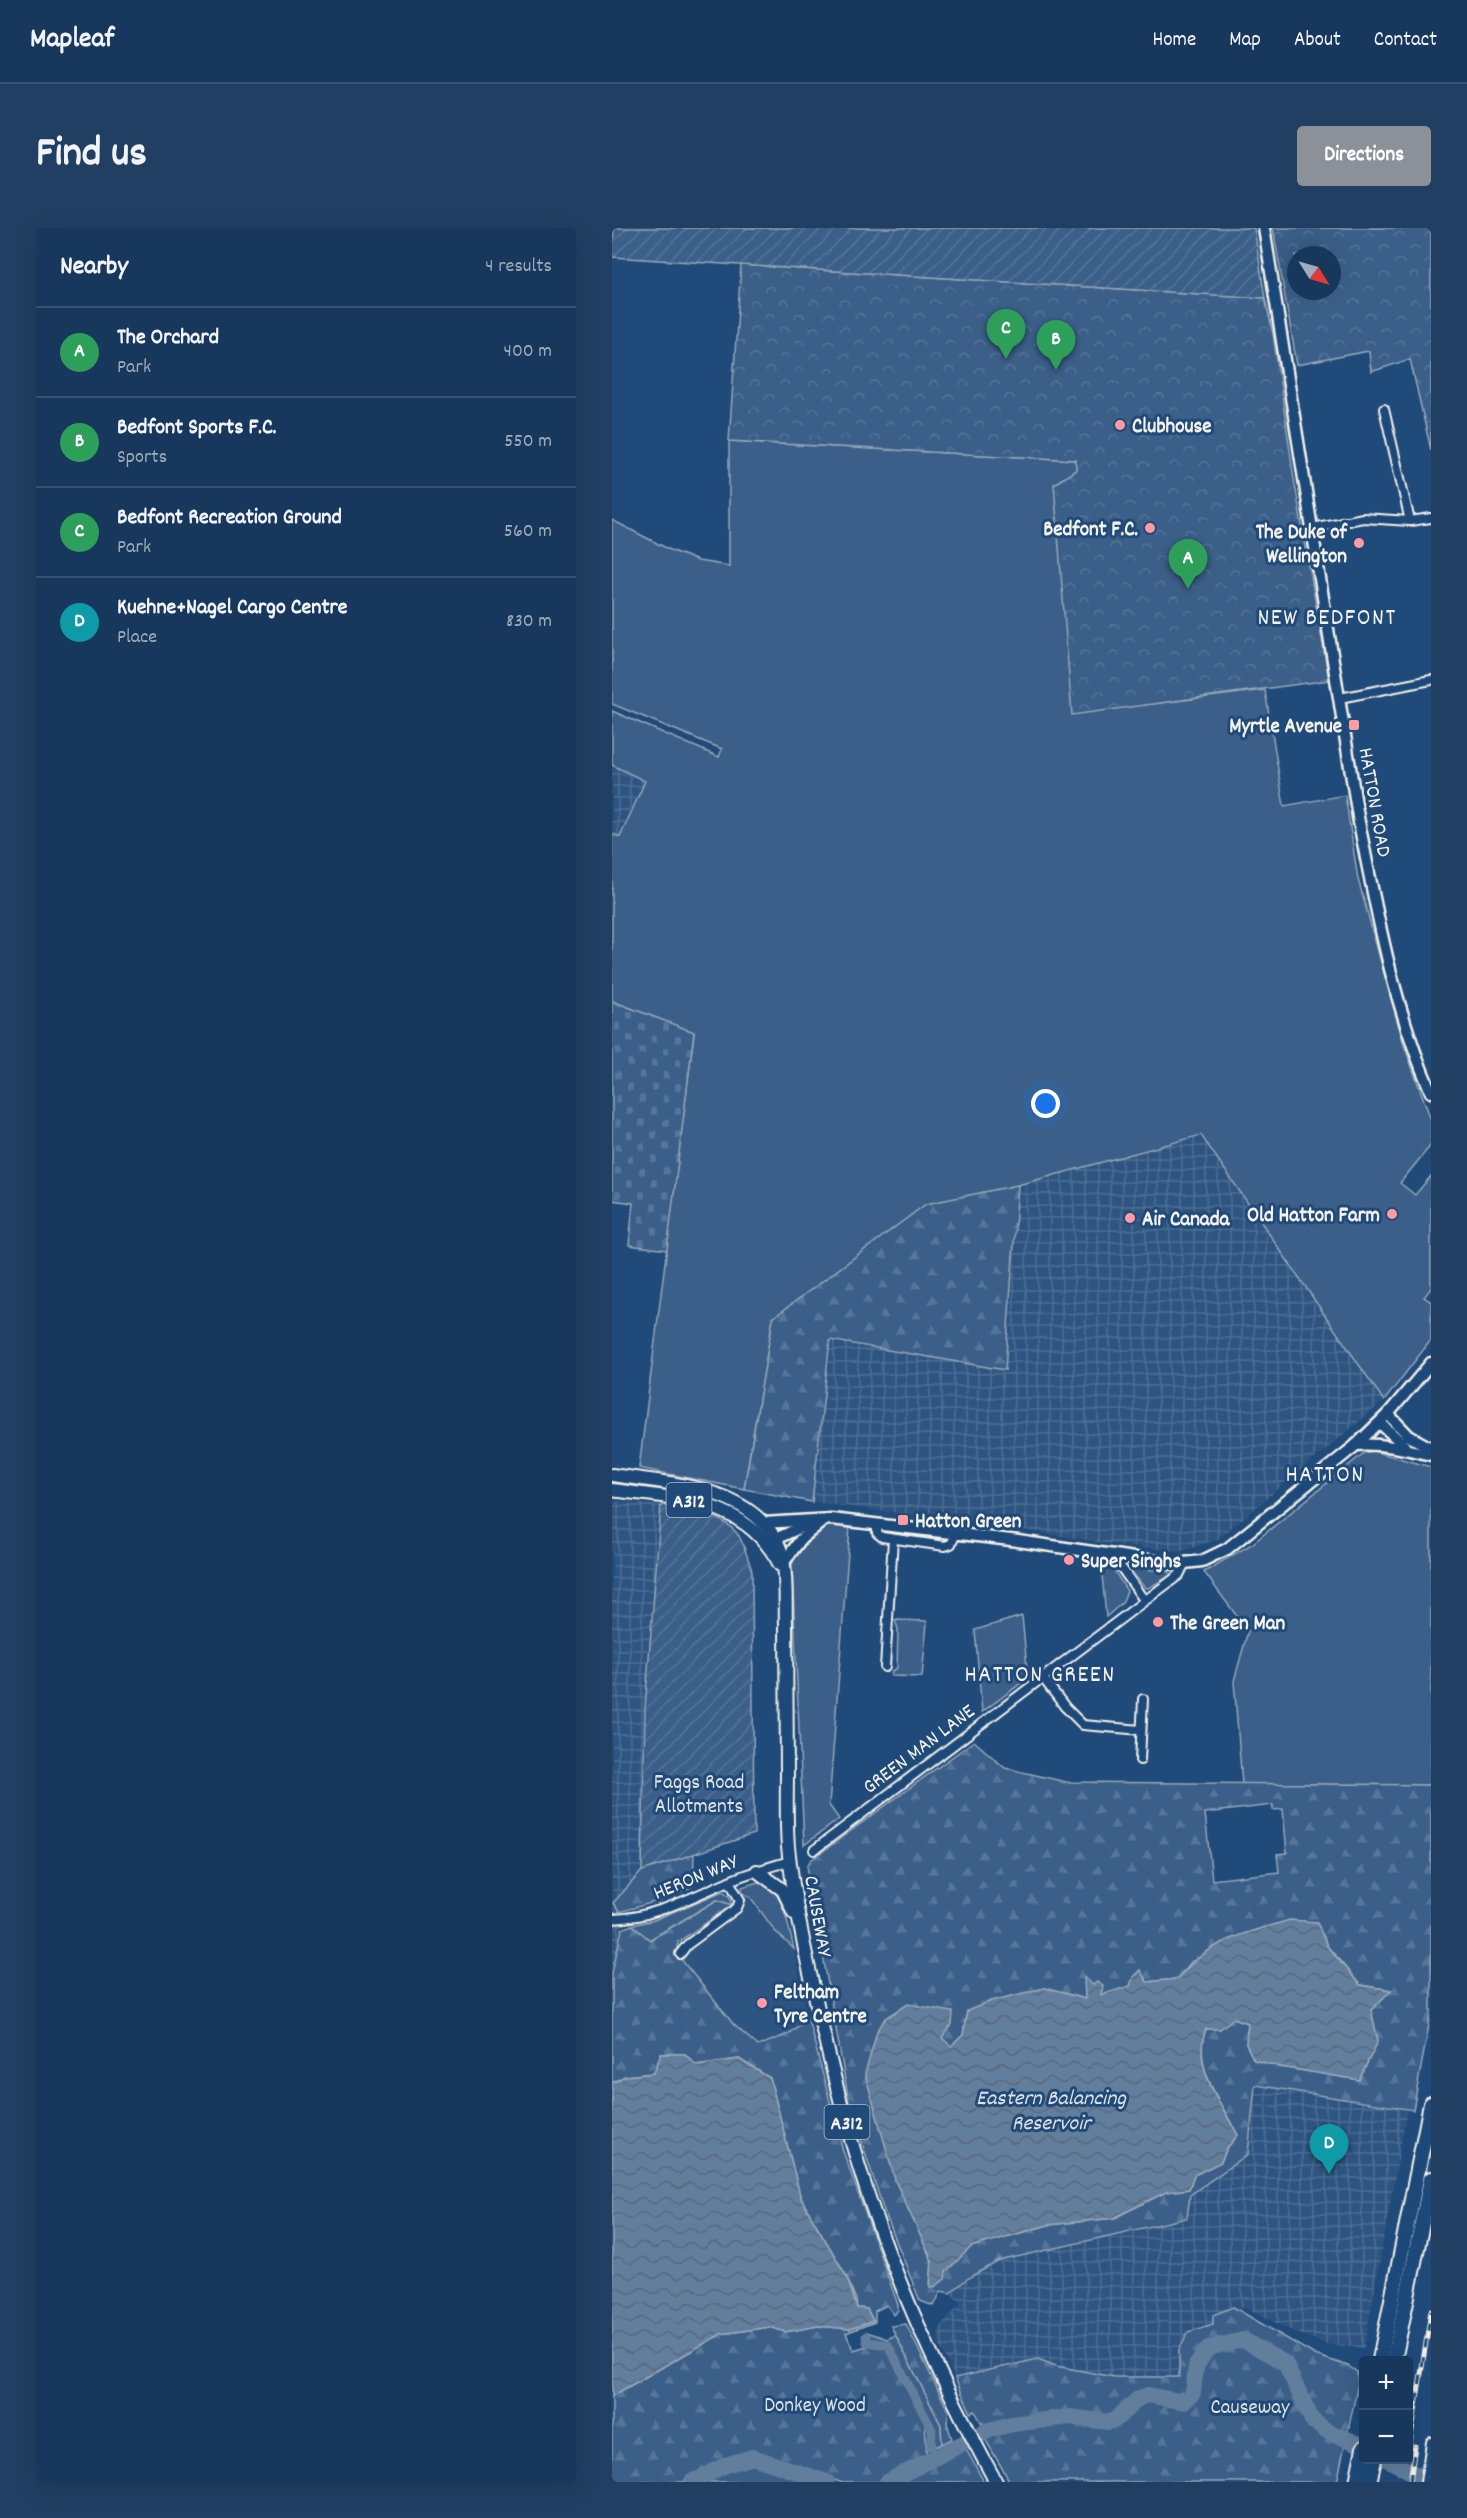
<!DOCTYPE html>
<meta charset="utf-8">
<style>
:root{--surface:#17385c;--page:#203f62;--text:#f1f3f6;--muted:#9eacbb;--line:#365272;--accent:#8c9099}
body{margin:0;font-family:Dekko,sans-serif;background:var(--page);color:var(--text)}
.controls{position:absolute;right:18px;bottom:18px;display:grid;overflow:hidden;border-radius:6px;box-shadow:0 6px 24px #0002}
.controls button{width:54px;height:54px;display:grid;place-items:center;padding:0;border:0;border-bottom:2px solid var(--line);background:var(--surface);color:var(--text);font:30px sans-serif}
.compass{position:absolute;left:675px;top:18px;width:54px;height:54px;border-radius:50%;background:var(--surface);box-shadow:0 6px 24px #0002;rotate:127deg}
.you{position:absolute;left:434px;top:876px;width:21px;height:21px;margin:-15px;border:4px solid #fff;border-radius:50%;background:#1a73e8;box-shadow:0 0 0 9px #1a73e833}
.badge{display:grid;place-items:center;width:39px;height:39px;border-radius:50%;background:var(--accent);color:#fff;font-size:20px;font-weight:700}
.pin{position:absolute;translate:-50% -50px;filter:drop-shadow(0 2px 3px #0008)}
.pin::after{content:'';position:absolute;top:32px;width:21px;height:18px;background:inherit;clip-path:polygon(0 0,100% 0,50% 100%)}
.list{margin:0;padding:0;list-style:none}
h2{display:flex;justify-content:space-between;align-items:center;height:78px;margin:0;padding:0 24px;font-size:26px}
h2 small{font-size:20px;font-weight:400;color:var(--muted)}
.list li{display:grid;grid-template-columns:39px 1fr auto;gap:18px;align-items:center;box-sizing:border-box;height:90px;padding:0 24px;border-top:2px solid var(--line)}
.list b{display:block;font-size:22px;white-space:nowrap}
.list p{margin:0;font-size:20px;white-space:nowrap;color:var(--muted)}
.list em{font-size:20px;font-style:normal;color:var(--muted)}
.map{position:relative;flex:none;width:819px;height:2254px;overflow:hidden;border-radius:6px}
header{display:flex;align-items:center;gap:36px;box-sizing:border-box;height:84px;padding:0 30px;background:var(--surface);border-bottom:2px solid var(--line)}
header strong{font-size:28px}
nav{display:flex;gap:33px;margin-inline-start:auto;font-size:21px}
.intro{display:flex;align-items:center;justify-content:space-between;box-sizing:border-box;height:144px;padding:0 36px}
h1{margin:0;font-size:42px}
.button{padding:15px 27px;border-radius:6px;background:var(--accent);color:#fff;font-size:21px;font-weight:700}
main{display:flex;gap:36px;padding:0 36px}
aside{flex:1;background:var(--surface);border-radius:6px;box-shadow:0 6px 24px #0002}
.map>svg:first-child{display:block}
.built{fill:#2d5581}
.industrial{fill:url(#industrial-grid)}
.grass{fill:#3a5f88;stroke:#97a8b8;stroke-width:1.5}
.forest{fill:url(#forest-firs);stroke:#97a8b8;stroke-width:1.5;fill-rule:evenodd}
.cemetery{fill:url(#cemetery-stones);stroke:#97a8b8;stroke-width:1.5}
.park{fill:url(#park-crowns);stroke:#97a8b8;stroke-width:1.5;fill-rule:evenodd}
.garden{fill:url(#garden-furrows);stroke:#97a8b8;stroke-width:1.5}
.water{fill:url(#water-waves);stroke:#9cacbb;stroke-width:1.5}
.lines{fill:none;stroke-linecap:round;stroke-linejoin:round}
.canal{stroke:#627e9d;stroke-width:9}
.river{stroke:#627e9d;stroke-width:16}
.street-casing{stroke:#f4f1e8;stroke-width:12}
.secondary-casing{stroke:#f4f1e8;stroke-width:15}
.primary-casing{stroke:#f4f1e8;stroke-width:16}
.highway-casing{stroke:#f4f1e8;stroke-width:18}
.street{stroke:#1f4a7a;stroke-width:8}
.secondary{stroke:#1f4a7a;stroke-width:10}
.primary{stroke:#1f4a7a;stroke-width:12}
.highway{stroke:#1f4a7a;stroke-width:14}
.rail-casing{stroke:#f4f1e8;stroke-width:5}
.rail{stroke:#1f4a7a;stroke-width:3;stroke-dasharray:9;stroke-linecap:butt}
.poi-dot{fill:#ff9aa2;stroke:#1f4a7a;stroke-width:2}
.labels{text-anchor:middle;stroke-width:6;stroke-linejoin:round;paint-order:stroke}
.shield{fill:#1f4a7a;stroke:#b4bfc7;stroke-width:1.5}
.shield-label{font-size:20px;font-weight:bold;fill:#f4f1e8}
.poi-label{font-size:21px;font-weight:bold;fill:#f4f1e8;stroke:#1f4a7a;text-anchor:start}
.street-label{font-size:21px;fill:#f4f1e8;stroke:#1f4a7a}
.park-label{font-size:21px;fill:#e1e2de;stroke:#1f4a7a}
.water-label{font-size:22px;font-style:italic;fill:#dee0dd;stroke:#1f4a7a}
.quarter-label{font-size:24px;letter-spacing:1.5px;fill:#f4f1e8;stroke:#1f4a7a}
</style>
<header>
<strong>Mapleaf</strong>
<nav><a>Home</a><a>Map</a><a>About</a><a>Contact</a></nav>
</header>
<div class="intro"><h1>Find us</h1><a class="button">Directions</a></div>
<main>
<aside>
<h2>Nearby<small>4 results</small></h2>
<ul class="list">
<li><span class="badge" style="background:#2e9e5b">A</span><div><b>The Orchard</b><p>Park</p></div><em>400 m</em></li>
<li><span class="badge" style="background:#2e9e5b">B</span><div><b>Bedfont Sports F.C.</b><p>Sports</p></div><em>550 m</em></li>
<li><span class="badge" style="background:#2e9e5b">C</span><div><b>Bedfont Recreation Ground</b><p>Park</p></div><em>560 m</em></li>
<li><span class="badge" style="background:#0f9aa8">D</span><div><b>Kuehne+Nagel Cargo Centre</b><p>Place</p></div><em>830 m</em></li>
</ul>
</aside>
<div class="map">
<svg width="819" height="2254" viewBox="0 0 819 2254">
<defs>
<pattern id="industrial-grid" width="8" height="8" patternUnits="userSpaceOnUse" patternTransform="scale(1.5)"><rect width="8" height="8" fill="#2d5581"/><path d="M0 4h8M4 0v8" fill="none" stroke="#4c6e93"/></pattern>
<pattern id="forest-firs" width="22" height="20" patternUnits="userSpaceOnUse" patternTransform="scale(1.5)"><rect width="22" height="20" fill="#3a5f88"/><path d="M5 1l3.5 6h-7zM16 11l3.5 6h-7z" fill="#577699"/></pattern>
<pattern id="cemetery-stones" width="16" height="16" patternUnits="userSpaceOnUse" patternTransform="scale(1.5)"><rect width="16" height="16" fill="#3a5f88"/><path d="M2 7V4a2 2 0 0 1 4 0v3zM10 15v-3a2 2 0 0 1 4 0v3z" fill="#577699"/></pattern>
<pattern id="park-crowns" width="20" height="18" patternUnits="userSpaceOnUse" patternTransform="scale(1.5)"><rect width="20" height="18" fill="#3a5f88"/><path d="M2 6a3 3 0 1 1 6 0M12 15a3 3 0 1 1 6 0" fill="none" stroke="#577699"/></pattern>
<pattern id="garden-furrows" width="10" height="10" patternUnits="userSpaceOnUse" patternTransform="scale(1.5)"><rect width="10" height="10" fill="#3a5f88"/><path d="M-1 1l2-2M0 10L10 0M9 11l2-2" fill="none" stroke="#577699"/></pattern>
<pattern id="water-waves" width="16" height="10" patternUnits="userSpaceOnUse" patternTransform="scale(1.5)"><rect width="16" height="10" fill="#627e9d"/><path d="M0 5q4-4 8 0t8 0" fill="none" stroke="#58687a"/></pattern>
</defs>
<rect width="100%" height="100%" fill="#1f4a7a"/>
<filter id="ink" filterUnits="userSpaceOnUse"><feTurbulence type="fractalNoise" baseFrequency=".0167" numOctaves="2"/><feDisplacementMap in="SourceGraphic" scale="12" xChannelSelector="R" yChannelSelector="G"/><feConvolveMatrix kernelMatrix="1 2 1 2 8 2 1 2 1" color-interpolation-filters="sRGB"/></filter>
<g filter="url(#ink)">
<path class="built" d="M130 1664 139 1670 138 1673 163 1703 182 1721 196 1790 177 1806 146 1818 122 1797 64 1725 66 1714 120 1677 118 1669Z"/>
<g class="industrial">
<path d="M0 537 33 552 7 609 0 606Z"/>
<path d="M590 906 772 1173 606 1311 568 1324 498 1316 400 1300 200 1274 218 1112 393 1142 406 957Z"/>
<path d="M0 1273 49 1277 33 1480 30 1643 1 1675 7 1684 10 1701 0 1745Z"/>
<path d="M643 1856 795 1882 752 2120 718 2117 682 2104 631 2078 627 2084 602 2096 567 2122 568 2149H502L444 2138 426 2131 343 2150 326 2113 327 2102 332 2093 349 2075 338 2065 355 2051 387 2033 574 1990 578 1967 636 1926Z"/>
</g>
<g class="grass">
<path d="M117 213 464 232 460 486 653 462 672 578 733 567 746 651 792 817 819 892V917L788 955 803 967 819 948V1060L812 1069 819 1074V1112L772 1173 589 907 406 957 161 1090 132 1261 27 1240 82 805 0 773V606L8 609 33 553 0 537V483L107 529 110 521 0 476V292L58 322 86 333 117 338Z"/>
<path d="M761 1223 819 1239V1557L630 1556 622 1453 636 1403 592 1344 640 1316 752 1225Z"/>
<path d="M217 1296 238 1298 217 1577 227 1591 192 1617 180 1338C182 1322 203 1303 217 1296Z"/>
<path d="M489 1335 498 1336 515 1363 510 1375 494 1389Z"/>
<path d="M516 1339 558 1344V1348L536 1360H533Z"/>
<path d="M410 1388 416 1450 370 1484 363 1402Z"/>
<path d="M283 1392 314 1393 315 1395 310 1449 279 1448 280 1443 285 1440 286 1401Z"/>
<path d="M146 1654C173 1659 176 1700 182 1721L163 1703 139 1670 130 1664V1659Z"/>
<path d="M111 1663 118 1669 120 1677 105 1672 37 1712 20 1697 42 1692Z"/>
<path d="M255 2104 275 2111 284 2107 329 2197 330 2216 323 2219 322 2201 277 2116 256 2113Z"/>
<path d="M137 2235 194 2254H97L101 2250Z"/>
</g>
<g class="forest">
<path d="M406 957 393 1142 218 1112 200 1274 132 1261 161 1090 314 976Z"/>
<path d="M362 1513 393 1540 454 1554 819 1557V1786L801 1882 643 1857 636 1926 578 1967 575 1990 387 2033 355 2051 338 2065 329 2063 322 2078 308 2073 271 1980 237 1874 195 1638 199 1632ZM661 1577V1582L671 1581 675 1625 665 1626 667 1644 600 1652 593 1585ZM711 1707 715 1718 748 1757 779 1762 759 1782 766 1813 747 1852 669 1839 642 1832 634 1816 636 1795 621 1790 608 1801H594C580 1838 609 1875 626 1907L615 1920 609 1934 582 1947 577 1961 554 1964 502 1990 436 1997 359 2019 318 2058 320 2033 283 1952 296 1776 339 1819 351 1807 355 1783 432 1760 473 1771V1750L488 1768 534 1754 565 1751 580 1733Z"/>
<path d="M82 1625 81 1658 53 1671 7 1684 1 1675 30 1643Z"/>
<path d="M105 1672 120 1677 66 1714 64 1725 122 1797 146 1818 176 1806 196 1790 231 1923 286 2077V2082L282 2087 275 2077 263 2083V2094L234 2105 241 2122 259 2117 274 2119 313 2195 315 2230 268 2254H228L156 2230 140 2227 115 2230 76 2248 72 2254H0V2168L109 2106 158 2099 173 2104 206 2098 238 2101 261 2092 255 2081 245 2080 244 2072 234 2047 189 1971 158 1850 127 1831 83 1837 73 1826H49L42 1845 13 1848 0 1855V1745L10 1701 20 1697 38 1712Z"/>
<path d="M621 2079 703 2127 736 2138 745 2144 746 2156 725 2254H398L372 2209 376 2207 363 2183 359 2185 343 2150 426 2131 444 2138 502 2149H567V2122L576 2104 601 2096V2087Z"/>
<path d="M294 2096 336 2183 335 2195 340 2211 330 2216 329 2197 279 2098Z"/>
<path d="M354 2221 372 2254H287Z"/>
</g>
<path class="cemetery" d="M0 773 82 804 55 1022 17 1017 21 975 0 972Z"/>
<g class="park">
<path d="M661 0H819V222L798 131 759 144 757 123 685 137ZM684 27H720V63H684Z"/>
<path d="M129 37 653 70 661 106 682 251 717 452 460 487 442 256 464 242V232L117 213Z"/>
</g>
<g class="garden">
<path d="M2 0H642L653 70 0 29Z"/>
<path d="M49 1277C72 1280 113 1286 127 1308 133 1319 136 1331 140 1343L142 1606 30 1643 33 1480Z"/>
</g>
<g class="water">
<path d="M678 1692 705 1694 715 1718 748 1757 779 1762 759 1782 766 1813 747 1852 669 1839 642 1832 634 1816 636 1795 622 1790 608 1801H594C579 1838 609 1876 626 1907L615 1920 609 1934 582 1947 577 1961 554 1964 502 1990 436 1997 359 2019 334 2044 333 2051 324 2058 318 2059 320 2033 283 1952 253 1846 265 1803 274 1790 296 1776 341 1784 340 1797 330 1810 339 1818 351 1807 355 1783 379 1773 432 1760 473 1771 472 1749 481 1757 485 1754 491 1758 489 1767 518 1758 521 1749 528 1742 535 1754 565 1751C599 1711 630 1706 678 1692Z"/>
<path d="M49 1826H73L84 1837 127 1831 158 1850 189 1971 234 2047 245 2080 255 2081 261 2093 238 2101 206 2098 173 2104 158 2099 109 2106 0 2168V1855L13 1848 42 1845Z"/>
</g>
<g class="lines">
<g class="canal">
<path d="M254 2108 255 2114 276 2117 320 2202 319 2219"/>
<path d="M315 2233 318 2229"/>
</g>
<g class="river">
<path d="M776 2232 803 2246 819 2249"/>
<path d="M81 2254 113 2237 141 2229 215 2254"/>
<path d="M275 2254 377 2202 400 2196 457 2189 496 2194 503 2192 527 2170 536 2167 572 2174 581 2165 584 2138 596 2120 631 2112 673 2135 700 2192 715 2203 752 2218"/>
</g>
<defs>
<g id="street">
<path d="M772 181 798 293"/>
<path d="M700 300 751 290 798 293 819 290"/>
<path d="M728 470 819 452"/>
<path d="M265 1296V1305L270 1309 333 1318 339 1316 344 1306"/>
<path d="M506 1328V1335L532 1372"/>
<path d="M273 1439 281 1311"/>
<path d="M431 1450 453 1479 471 1497 529 1502"/>
<path d="M528 1532 531 1471"/>
<path d="M202 1622 567 1347 572 1337"/>
<path d="M0 1691C42 1690 77 1670 115 1654 135 1645 157 1639 178 1633"/>
<path d="M68 1726 75 1717 125 1680 128 1672 117 1653"/>
<path d="M813 2254 819 2214"/>
</g>
<g id="secondary">
<path d="M652 0 746 589C764 681 781 778 819 864"/>
<path d="M776 1186 797 1208 819 1220"/>
<path d="M768 1195 793 1218"/>
<path d="M744 1217C770 1215 794 1221 819 1227"/>
<path d="M151 1295 219 1291 399 1312 563 1336 590 1333 615 1321 743 1218 776 1186 819 1135"/>
<path d="M157 1314 198 1295"/>
<path d="M172 1334 189 1311 211 1293"/>
</g>
<g id="primary">
<path d="M0 1247C56 1255 137 1258 166 1316 176 1335 173 1375 174 1397 174 1445 175 1494 175 1543 175 1568 174 1594 176 1619 182 1675 194 1730 207 1785 224 1861 244 1937 271 2010 302 2094 341 2176 384 2254"/>
<path d="M0 1262C65 1271 134 1270 168 1337"/>
<path d="M145 1643 171 1662 182 1685"/>
</g>
<g id="highway">
<path d="M768 2132 819 1876"/>
<path d="M782 2132 819 1951"/>
<path d="M745 2254 752 2220"/>
<path d="M757 2254 762 2232"/>
</g>
</defs>
<use href="#street" class="street-casing"/>
<use href="#secondary" class="secondary-casing"/>
<use href="#primary" class="primary-casing"/>
<use href="#highway" class="highway-casing"/>
<use href="#street" class="street"/>
<use href="#secondary" class="secondary"/>
<use href="#primary" class="primary"/>
<use href="#highway" class="highway"/>
<defs>
<g id="rail">
<path d="M796 2227 819 2083"/>
<path d="M798 2254 803 2218"/>
</g>
</defs>
<use href="#rail" class="rail-casing"/>
<use href="#rail" class="rail"/>
</g>
</g>
<g class="poi-dot">
<circle cx="508" cy="197" r="6"/>
<circle cx="538" cy="300" r="6"/>
<circle cx="747" cy="315" r="6"/>
<rect x="736" y="491" width="12" height="12" rx="3"/>
<circle cx="780" cy="986" r="6"/>
<circle cx="518" cy="990" r="6"/>
<rect x="285" y="1286" width="12" height="12" rx="3"/>
<circle cx="457" cy="1332" r="6"/>
<circle cx="546" cy="1394" r="6"/>
<circle cx="150" cy="1775" r="6"/>
</g>
<g class="labels">
<g class="shield">
<rect x="54.5" y="1255" width="45" height="34" rx="4.5"/>
<rect x="212.5" y="1877" width="45" height="34" rx="4.5"/>
</g>
<g class="shield-label">
<text x="77" y="1279">A312</text>
<text x="235" y="1901">A312</text>
</g>
<g class="poi-label">
<text x="520" y="204">Clubhouse</text>
<text x="526" y="307" text-anchor="end">Bedfont F.C.</text>
<text x="735" y="310" text-anchor="end">The Duke of<tspan x="735" dy="24">Wellington</tspan></text>
<text x="730" y="504" text-anchor="end">Myrtle Avenue</text>
<text x="768" y="993" text-anchor="end">Old Hatton Farm</text>
<text x="530" y="997">Air Canada</text>
<text x="303" y="1299">Hatton Green</text>
<text x="469" y="1339">Super Singhs</text>
<text x="558" y="1401">The Green Man</text>
<text x="162" y="1770">Feltham<tspan x="162" dy="24">Tyre Centre</tspan></text>
</g>
<g class="street-label">
<text transform="translate(764 574) rotate(80)" y="7">HATTON ROAD</text>
<text transform="translate(306 1520) rotate(-37)" y="7">GREEN MAN LANE</text>
<text transform="translate(83 1648) rotate(-22)" y="7">HERON WAY</text>
<text transform="translate(207 1688) rotate(80)" y="7">CAUSEWAY</text>
</g>
<g class="park-label">
<text x="87" y="1560">Faggs Road<tspan x="87" dy="24">Allotments</tspan></text>
<text x="203" y="2183">Donkey Wood</text>
<text x="638" y="2185">Causeway</text>
</g>
<g class="water-label">
<text x="439" y="1876">Eastern Balancing<tspan x="439" dy="25">Reservoir</tspan></text>
</g>
<g class="quarter-label">
<text x="715" y="396">NEW BEDFONT</text>
<text x="713" y="1253">HATTON</text>
<text x="428" y="1453">HATTON GREEN</text>
</g>
</g>
</svg>
<div class="controls">
<button>+</button>
<button>−</button>
</div>
<svg class="compass" viewBox="-18 -18 36 36"><path d="M0-13l5 13h-10z" fill="#e53935"/><path d="M0 13l5-13h-10z" fill="#9eacbb"/></svg>
<div class="you"></div>
<div class="pin badge" style="left:576px;top:361px;background:#2e9e5b">A</div>
<div class="pin badge" style="left:444px;top:142px;background:#2e9e5b">B</div>
<div class="pin badge" style="left:394px;top:131px;background:#2e9e5b">C</div>
<div class="pin badge" style="left:717px;top:1946px;background:#0f9aa8">D</div>
</div>
</main>
